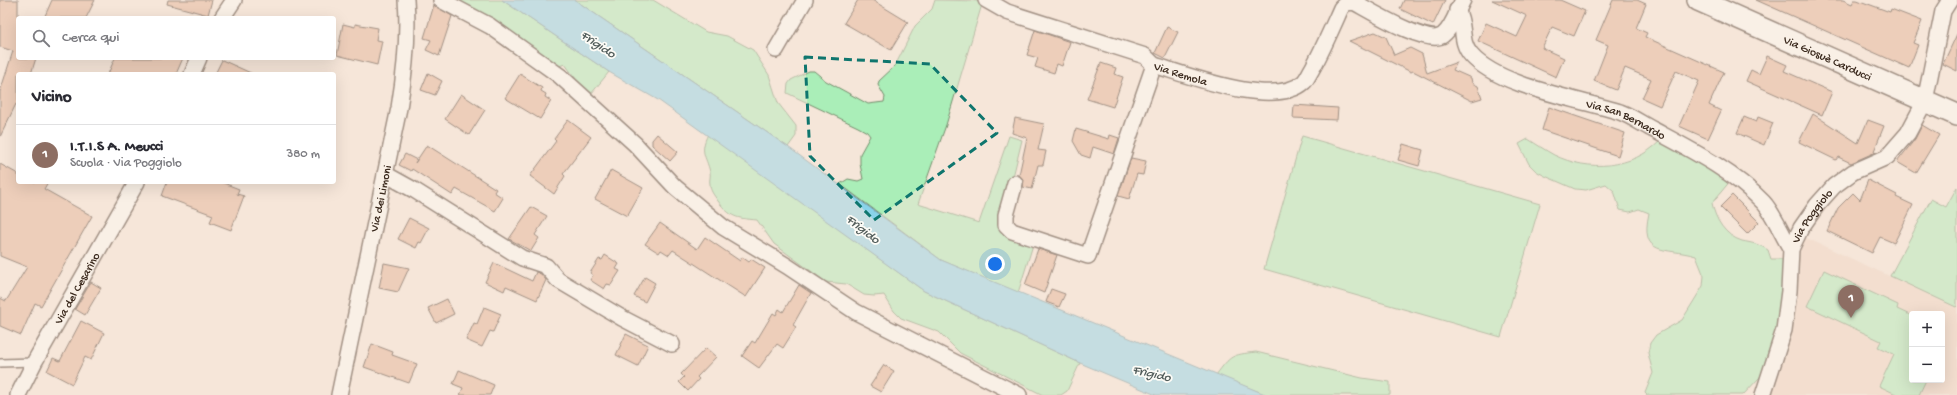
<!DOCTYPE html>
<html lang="it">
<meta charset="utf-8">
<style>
:root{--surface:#fff;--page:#f7f7f7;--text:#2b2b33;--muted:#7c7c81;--line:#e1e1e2;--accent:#ea580c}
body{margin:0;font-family:"Gochi Hand",sans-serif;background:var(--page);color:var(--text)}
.controls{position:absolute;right:12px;bottom:12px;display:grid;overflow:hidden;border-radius:4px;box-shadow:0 4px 16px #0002}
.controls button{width:36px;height:36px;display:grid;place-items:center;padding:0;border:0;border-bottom:1px solid var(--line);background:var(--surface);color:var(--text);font:20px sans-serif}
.you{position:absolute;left:995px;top:264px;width:14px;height:14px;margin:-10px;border:3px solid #fff;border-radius:50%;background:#1a73e8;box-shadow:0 0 0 6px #1a73e833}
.badge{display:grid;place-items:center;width:26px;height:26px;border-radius:50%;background:var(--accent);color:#fff;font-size:13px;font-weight:700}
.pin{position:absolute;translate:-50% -33px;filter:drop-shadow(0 1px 2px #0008)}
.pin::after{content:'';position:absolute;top:21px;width:14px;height:12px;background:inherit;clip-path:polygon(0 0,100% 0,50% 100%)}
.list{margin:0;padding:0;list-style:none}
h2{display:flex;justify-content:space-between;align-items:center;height:52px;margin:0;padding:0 16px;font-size:17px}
h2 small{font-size:13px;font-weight:400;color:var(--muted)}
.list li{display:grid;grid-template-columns:26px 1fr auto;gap:12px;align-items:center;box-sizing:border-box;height:60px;padding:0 16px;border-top:1px solid var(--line)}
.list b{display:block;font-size:15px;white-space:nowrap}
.list p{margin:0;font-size:13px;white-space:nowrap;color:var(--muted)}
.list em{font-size:13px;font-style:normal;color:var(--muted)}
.icon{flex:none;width:22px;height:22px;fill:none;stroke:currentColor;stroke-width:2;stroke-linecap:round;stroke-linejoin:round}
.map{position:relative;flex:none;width:1957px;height:395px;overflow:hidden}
.search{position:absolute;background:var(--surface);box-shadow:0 4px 16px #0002;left:16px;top:16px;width:320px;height:44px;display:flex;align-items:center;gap:10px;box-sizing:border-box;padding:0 14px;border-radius:4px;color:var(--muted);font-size:15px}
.panel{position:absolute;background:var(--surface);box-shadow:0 4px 16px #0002;left:16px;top:72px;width:320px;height:112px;border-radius:4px}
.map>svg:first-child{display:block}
.built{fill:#efd6c4;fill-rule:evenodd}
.green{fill:#aaeeb8;stroke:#728c6b}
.water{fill:#89d3ea;stroke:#6a8f98}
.building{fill:#e2b194;stroke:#3b2a1e}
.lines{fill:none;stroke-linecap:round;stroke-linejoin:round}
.lane-casing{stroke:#3b2a1e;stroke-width:10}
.street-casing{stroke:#3b2a1e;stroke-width:18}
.secondary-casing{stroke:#3b2a1e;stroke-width:24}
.lane{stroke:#fdfcf7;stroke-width:7}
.street{stroke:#fdfcf7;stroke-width:15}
.secondary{stroke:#fdfcf7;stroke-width:21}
.marked{fill:none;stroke:#0f766e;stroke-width:3;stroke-dasharray:8 5;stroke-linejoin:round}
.labels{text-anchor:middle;stroke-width:3.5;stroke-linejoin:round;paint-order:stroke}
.street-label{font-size:12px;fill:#3b2a1e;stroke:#fdfcf7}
.water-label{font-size:13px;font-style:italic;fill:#525d5b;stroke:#fdfcf7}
</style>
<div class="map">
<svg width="1957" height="395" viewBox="0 0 1957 395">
<rect width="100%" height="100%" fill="#f5e6d9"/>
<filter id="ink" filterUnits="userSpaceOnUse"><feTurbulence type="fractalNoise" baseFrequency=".025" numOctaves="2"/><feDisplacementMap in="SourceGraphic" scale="8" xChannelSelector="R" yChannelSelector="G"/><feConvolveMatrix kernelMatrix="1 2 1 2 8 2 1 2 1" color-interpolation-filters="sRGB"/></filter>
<g filter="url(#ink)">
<path class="built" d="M1800 235 1957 307V395H1768ZM1912 314H1942V380H1912Z"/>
<g class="green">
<path d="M462 0H502L609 72 591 94 583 89 565 64 556 67 461 2Z"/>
<path d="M575 0H653L706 32 727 36 753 50 769 75 778 103 796 126V136L788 147Z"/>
<path d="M935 0 983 1 946 125 918 204 979 223 1009 136 1022 140 1001 226 1031 243 1032 248 1018 293 941 260 840 184 848 179 858 181 863 179 860 164V154L870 136 867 132 858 127 787 93 788 84 791 80 809 71H814L826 81 868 104 884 102 885 97 878 85 879 81 895 66 915 26 932 9Z"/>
<path d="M708 134 924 291 1080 363 1067 391 1061 395H1043L960 353 939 332 901 318 894 311 884 295 874 296 864 295 846 284 826 282 774 244 757 220C736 218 731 218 718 201 714 195 710 191 710 184 709 180 711 176 710 172 706 155 699 153 708 134Z"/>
<path d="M1302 136 1540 204 1501 337 1264 269Z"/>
<path d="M1528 139C1536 144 1545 150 1554 155 1589 172 1632 169 1660 141L1731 180 1712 203C1715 219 1725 236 1742 241 1752 243 1759 244 1768 250L1771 259H1784L1781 320 1777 339 1760 377 1743 395H1647L1645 393 1653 373 1648 353 1650 343 1656 335 1682 320 1703 286 1704 276 1696 256C1666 247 1639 258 1649 213L1639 209 1630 212 1620 210 1614 191 1606 184 1586 190 1575 189 1545 176 1536 171 1529 164 1519 144Z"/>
<path d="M1957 187V306L1956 307 1890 276 1931 199 1946 207Z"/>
<path d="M1824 270 1898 305 1897 309 1912 316V380H1926L1919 395H1898L1879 386 1894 354 1878 347 1881 341 1807 306Z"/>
<path d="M1256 352 1362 378 1390 382V395H1267L1216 375C1231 355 1231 355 1256 352Z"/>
</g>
<path class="water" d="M502 0H575L788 147 941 260 1267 395H1156L1080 363 924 291 658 100 609 72Z"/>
<g class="building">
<path d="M0 0H18V58H36L31 74H18V105L16 104 0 137V92L13 51 0 47Z"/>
<path d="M52 0H95L86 18H44Z"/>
<path d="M168 0H212L208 15 167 4Z"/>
<path d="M858 0H872L908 22 891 50 844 23Z"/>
<path d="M1404 0H1445L1433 25 1400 9Z"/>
<path d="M1492 0H1560L1585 11 1574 36 1552 27 1542 48 1564 58 1556 77 1478 41 1486 23 1517 37 1527 16Z"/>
<path d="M1613 0H1637L1646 4 1636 28 1647 33 1645 37 1724 72 1709 105 1721 111 1708 139 1679 126 1699 81 1676 71 1660 106 1642 98 1651 79 1625 68 1616 90 1594 81 1608 45 1596 40Z"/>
<path d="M1756 0H1843L1852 4 1854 0H1857L1890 12 1891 9 1922 21 1913 43 1918 45 1909 68Z"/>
<path d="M434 5 452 16 439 56 426 50 431 40 424 38Z"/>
<path d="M343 24 355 27V24L378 28 376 40 382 41 377 65 337 55Z"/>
<path d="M1167 27 1178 32 1165 58 1155 53Z"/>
<path d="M1035 30 1070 42 1062 66 1057 64 1054 73 1035 67 1038 58 1027 55Z"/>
<path d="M1375 32 1386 37 1394 55 1410 48 1422 54 1427 73 1457 62 1453 70 1471 78 1472 83 1478 86 1482 98 1472 101 1413 71 1411 72 1349 41Z"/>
<path d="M1957 34V71L1943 64Z"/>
<path d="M1767 56 1787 65 1784 71 1832 92 1822 115 1746 81 1751 70 1759 74Z"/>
<path d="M115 58H183L176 74H108Z"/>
<path d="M222 60 253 74H215Z"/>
<path d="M1101 63 1116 68 1114 74 1123 77 1113 107 1087 99Z"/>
<path d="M428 73 442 81 435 95 421 90Z"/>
<path d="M520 74 542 88 541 91 546 94 545 97 551 101 540 119 505 98Z"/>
<path d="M461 94 485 110 469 135 445 119Z"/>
<path d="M1294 105 1338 108 1337 120 1293 118Z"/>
<path d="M1549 107 1625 133 1618 156 1542 130Z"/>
<path d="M1813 114 1858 143 1868 120 1884 126 1874 151 1876 152 1851 163 1838 157 1836 160 1799 142Z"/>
<path d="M1744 117 1756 122 1758 117 1773 123 1764 145 1737 133Z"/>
<path d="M1015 118 1044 124 1038 150 1046 151 1043 165H1038L1032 189 1023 187 1024 180 1019 175 1027 138 1012 133Z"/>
<path d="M568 120 591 137 563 174 565 176 554 194 530 176 556 141 554 139Z"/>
<path d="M1922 125 1939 135 1916 173 1897 162 1915 139Z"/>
<path d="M1076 129 1109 139 1110 135 1119 138 1114 154 1093 147 1090 158 1081 155 1073 141Z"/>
<path d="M657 134 678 152 670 161 652 145V140Z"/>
<path d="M1403 144 1423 150 1419 166 1398 160Z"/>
<path d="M427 145 496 189 494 192 503 198 495 211 456 189 452 195 412 169 411 171 399 165 405 154 417 160 415 163Z"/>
<path d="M1131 158 1146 161 1143 175 1137 174 1129 199 1118 196Z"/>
<path d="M0 164 18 174V182H48L44 189 92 216 41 306 35 303 21 335 0 326V298L6 301 27 267 0 256Z"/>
<path d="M611 170 643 188 627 216 595 199Z"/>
<path d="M1868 180 1897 195 1896 197 1913 205 1894 243 1880 237 1872 253 1827 231 1838 208 1853 193 1860 200Z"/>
<path d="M167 182H221L239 189 237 194 244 196 231 230 210 222 213 215 162 196Z"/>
<path d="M1732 195 1759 222 1747 234 1720 207Z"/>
<path d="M531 207 547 216 535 235 539 238 531 251 509 239Z"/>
<path d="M409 218 429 228 421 243 419 242 416 248 398 239Z"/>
<path d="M660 223 697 249 705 237 740 261 742 257 749 262 751 259 765 268 746 297 673 250 669 255 661 250 659 253 645 244Z"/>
<path d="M1038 249 1057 255 1044 293 1025 285Z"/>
<path d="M605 255 619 264 616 269 620 271 611 285 607 284 604 289 590 280 593 275 590 273 599 259 602 260Z"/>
<path d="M384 263 409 268 398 292 379 288Z"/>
<path d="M494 263 532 281 536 272 541 274 546 280 537 300 506 286 504 291 485 282Z"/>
<path d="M645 277 655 283 645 302 634 296Z"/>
<path d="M91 282 101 288 85 315 75 309Z"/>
<path d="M799 285 811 293 793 325 796 327 783 348 777 344 759 368 742 356 752 341 755 343 773 313 776 315 779 309 783 312Z"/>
<path d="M1051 289 1065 294 1059 307 1046 302Z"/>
<path d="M447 299 454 314 436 323 428 308Z"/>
<path d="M484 307 501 314 493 332 490 331 482 347 466 340 474 323 477 324Z"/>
<path d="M81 321 104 333 91 360 85 357 72 384 47 371 53 358 60 361Z"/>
<path d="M626 334 648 345 638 366 616 355Z"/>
<path d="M372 344 393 352 392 355 417 364 409 383 364 367Z"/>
<path d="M706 348 716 357 697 377 699 379 688 391 679 382 684 377 681 374Z"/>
<path d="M884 365 894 371 881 392 870 386Z"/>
<path d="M459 370 494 385 490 395H460L463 388 453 384Z"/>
</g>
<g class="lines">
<defs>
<path id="lane" d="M0 363 34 362"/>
<g id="street">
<path d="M441 0 490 26 560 76 635 144 675 187 723 227 787 266 856 312 1019 395"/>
<path d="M986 0 1007 12 1145 56 1154 65"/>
<path id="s1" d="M1457 10C1466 26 1459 41 1471 55 1499 87 1580 99 1620 112 1631 116 1642 124 1652 129 1691 150 1733 171 1763 202 1773 212 1783 237 1791 249"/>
<path d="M222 18 234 0"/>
<path d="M776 50 805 0"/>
<path d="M192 74 199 58"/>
<path d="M385 174 414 190 522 258 546 266 558 280 622 318 672 344"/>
<path id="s2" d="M1015 183 1006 215V225L1012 231 1088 256 1154 65C1188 75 1274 109 1304 82 1307 79 1310 72 1312 69 1323 49 1332 28 1341 8L1346 3 1354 2C1369 10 1429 47 1443 35 1453 27 1457 11 1463 0"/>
<path id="s3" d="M18 395 35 361 137 182"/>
<path id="s4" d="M339 395 399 108C405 72 409 36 406 0"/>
<path id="s5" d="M1763 395 1784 330 1789 291 1791 249 1801 228 1817 205 1834 186 1853 172 1887 157 1908 133 1925 101 1943 11 1950 0"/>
</g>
<g id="secondary">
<path id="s6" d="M1698 0 1957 115"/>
</g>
</defs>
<use href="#lane" class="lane-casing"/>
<use href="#street" class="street-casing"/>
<use href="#secondary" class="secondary-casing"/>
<use href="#lane" class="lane"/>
<use href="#street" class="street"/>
<use href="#secondary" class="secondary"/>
</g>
</g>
<path d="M0 0H1957V395H0ZM805 57 930 64 997 133 874 220 810 156Z" fill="#f5e6d9" fill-opacity=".55" fill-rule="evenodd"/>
<path class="marked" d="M805 57 930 64 997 133 874 220 810 156Z"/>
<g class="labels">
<g class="street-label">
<text dy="4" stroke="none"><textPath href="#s6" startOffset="142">Via Giosuè Carducci</textPath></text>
<text dy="4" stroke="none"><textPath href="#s2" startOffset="362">Via Remola</textPath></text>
<text dy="4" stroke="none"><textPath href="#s1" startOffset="217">Via San Bernardo</textPath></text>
<text dy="4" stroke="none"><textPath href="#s4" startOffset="201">Via dei Limoni</textPath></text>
<text dy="4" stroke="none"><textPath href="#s5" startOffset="189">Via Poggiolo</textPath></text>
<text dy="4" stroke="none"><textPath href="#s3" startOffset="122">Via del Cesarino</textPath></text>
</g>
<g class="water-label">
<text transform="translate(599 43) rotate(34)" y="5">Frigido</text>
<text transform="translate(864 228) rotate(38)" y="5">Frigido</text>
<text transform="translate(1152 372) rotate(13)" y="5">Frigido</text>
</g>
</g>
</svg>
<div class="controls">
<button>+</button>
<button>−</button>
</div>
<div class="you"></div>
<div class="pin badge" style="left:1851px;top:318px;background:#8d6e63">1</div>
<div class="search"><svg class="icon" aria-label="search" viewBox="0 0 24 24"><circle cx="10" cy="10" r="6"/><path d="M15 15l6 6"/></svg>Cerca qui</div>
<section class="panel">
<h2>Vicino<small></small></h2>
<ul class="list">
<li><span class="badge" style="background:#8d6e63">1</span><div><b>I.T.I.S A. Meucci</b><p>Scuola · Via Poggiolo</p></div><em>380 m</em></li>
</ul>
</section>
</div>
